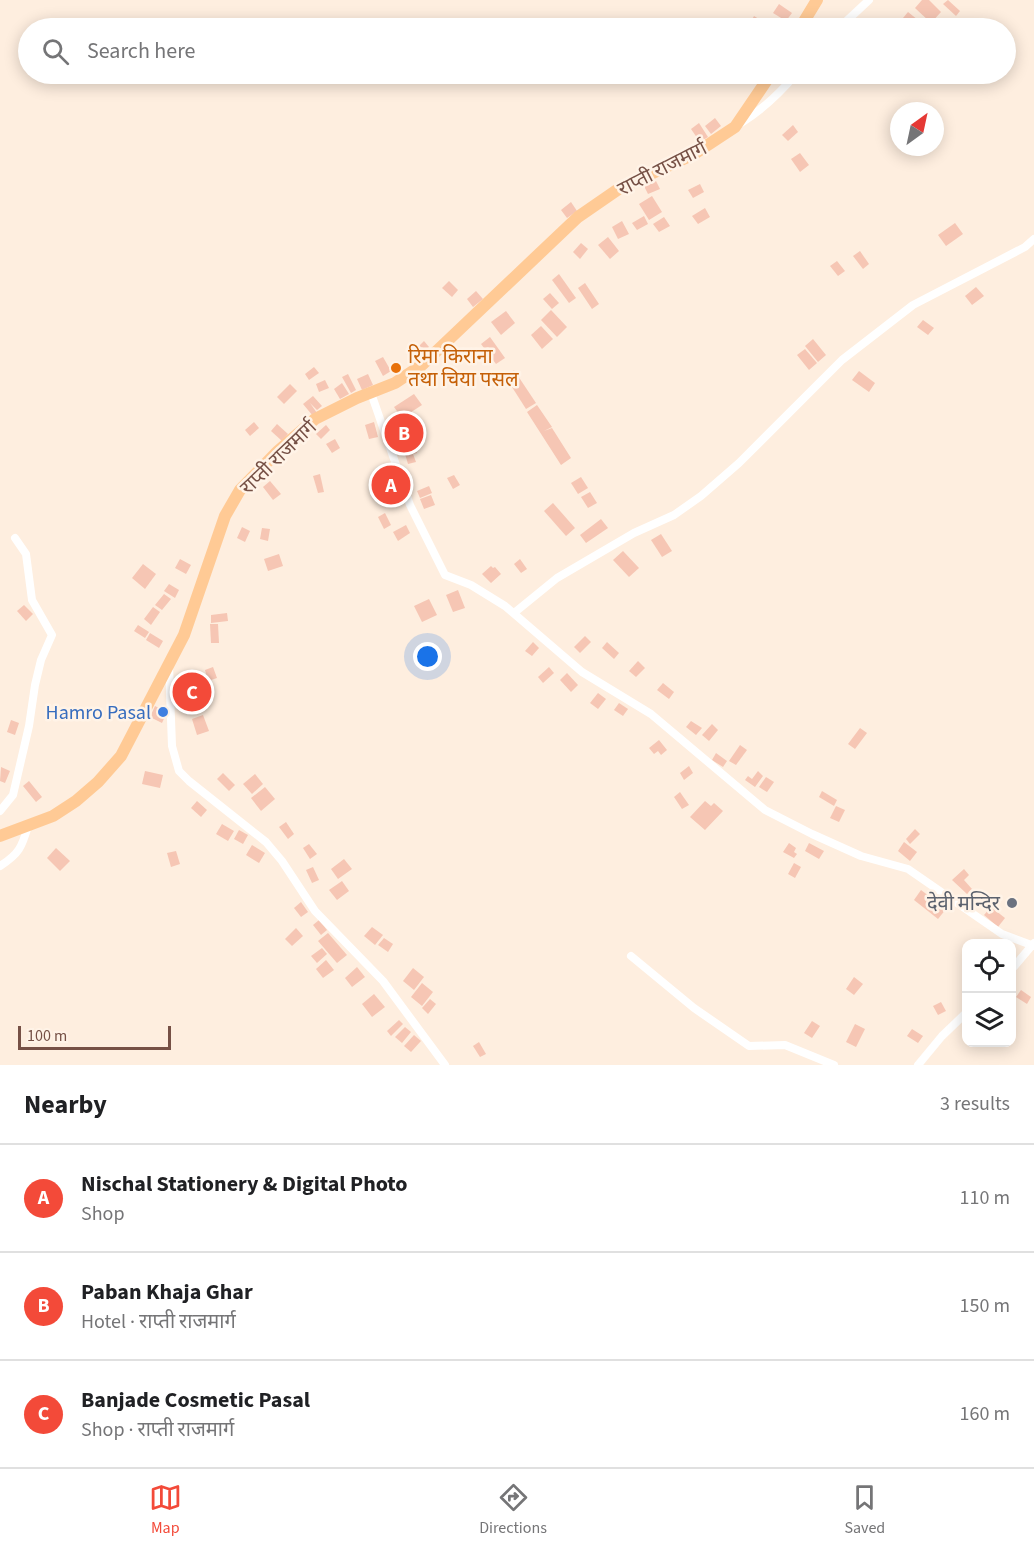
<!DOCTYPE html>
<meta charset="utf-8">
<style>
:root{--surface:#fff;--page:#f2f2f2;--text:#202124;--muted:#757577;--line:#e0e0e0;--accent:#f34a39}
body{margin:0;font-family:"Source Sans 3","Noto Sans Devanagari",sans-serif;background:var(--page);color:var(--text)}
.controls{position:absolute;right:18px;bottom:18px;display:grid;overflow:hidden;border-radius:12px;box-shadow:0 3px 15px #0003}
.controls button{width:54px;height:54px;display:grid;place-items:center;padding:0;border:0;border-bottom:2px solid var(--line);background:var(--surface);color:var(--text);font:30px sans-serif}
.compass{position:absolute;left:890px;top:102px;width:54px;height:54px;border-radius:50%;background:var(--surface);box-shadow:0 3px 15px #0003;rotate:33deg}
.scale{position:absolute;left:18px;bottom:15px;width:153px;box-sizing:border-box;padding-left:6px;border:3px solid #765045;border-top:0;font-size:16px;line-height:21px;white-space:nowrap;color:#765045;-webkit-text-stroke:4px #fff3e7;paint-order:stroke}
.you{position:absolute;left:428px;top:657px;width:21px;height:21px;margin:-15px;border:4px solid #fff;border-radius:50%;background:#1a73e8;box-shadow:0 0 0 9px #1a73e833}
.badge{display:grid;place-items:center;width:39px;height:39px;border-radius:50%;background:var(--accent);color:#fff;font-size:20px;font-weight:700}
.pin{position:absolute;translate:-50% -50%;border:3px solid #fff;box-shadow:0 2px 6px #0006}
.list{margin:0;padding:0;list-style:none}
h2{display:flex;justify-content:space-between;align-items:center;height:78px;margin:0;padding:0 24px;font-size:26px}
h2 small{font-size:20px;font-weight:400;color:var(--muted)}
.list li{display:grid;grid-template-columns:39px 1fr auto;gap:18px;align-items:center;box-sizing:border-box;height:108px;padding:0 24px;border-top:2px solid var(--line)}
.list b{display:block;font-size:22px;white-space:nowrap}
.list p{margin:0;font-size:20px;white-space:nowrap;color:var(--muted)}
.list em{font-size:20px;font-style:normal;color:var(--muted)}
.icon{flex:none;width:33px;height:33px;fill:none;stroke:currentColor;stroke-width:2;stroke-linecap:round;stroke-linejoin:round}
.map{position:relative;flex:none;width:1034px;height:1065px;overflow:hidden}
.search{position:absolute;background:var(--surface);box-shadow:0 3px 15px #0003;left:18px;right:18px;top:18px;height:66px;display:flex;align-items:center;gap:15px;box-sizing:border-box;padding:0 21px;border-radius:33px;color:var(--muted);font-size:22px}
.sheet{height:402px;background:var(--surface)}
nav{display:flex;justify-content:space-around;align-items:center;box-sizing:border-box;height:84px;border-top:2px solid var(--line);background:var(--surface);font-size:16px;color:var(--muted)}
nav a{display:grid;justify-items:center;gap:3px}
nav .on{color:var(--accent)}
.map>svg:first-child{display:block}
.building{fill:#f6c6b4}
.lines{fill:none;stroke-linecap:round;stroke-linejoin:round}
.street{stroke:#fff;stroke-width:8}
.primary{stroke:#ffca95;stroke-width:12}
.food-dot{fill:#e8710a;stroke:#fff3e7;stroke-width:2}
.shop-dot{fill:#3f7fe0;stroke:#fff3e7;stroke-width:2}
.worship-dot{fill:#6b7280;stroke:#fff3e7;stroke-width:2}
.labels{text-anchor:middle;stroke-width:5;stroke-linejoin:round;paint-order:stroke}
.street-label{font-size:20px;fill:#765045;stroke:#fff3e7}
.food-label{font-size:20px;fill:#c56008;stroke:#fff3e7;text-anchor:start}
.shop-label{font-size:20px;fill:#366cbe;stroke:#fff3e7;text-anchor:end}
.worship-label{font-size:20px;fill:#5b616d;stroke:#fff3e7;text-anchor:end}
</style>
<div class="map">
<svg width="1034" height="1065" viewBox="0 0 1034 1065">
<rect width="100%" height="100%" fill="#feeedf"/>
<g class="building">
<path d="M922 0H929L941 12 931 23 915 8Z"/>
<path d="M948 0 960 11 956 16 943 4Z"/>
<path d="M779 4 792 13 786 21 773 13Z"/>
<path d="M908 12 918 20 913 27 903 18Z"/>
<path d="M754 16 762 21 758 28H747Z"/>
<path d="M715 118 721 126 711 134 705 126Z"/>
<path d="M699 123 708 137 700 142 691 129Z"/>
<path d="M793 125 798 132 788 141 782 135Z"/>
<path d="M800 153 809 165 800 172 791 159Z"/>
<path d="M656 181 660 189 648 194 644 186Z"/>
<path d="M700 184 704 192 693 198 688 190Z"/>
<path d="M652 196 662 212 649 220 639 204Z"/>
<path d="M571 202 577 211 567 218 561 210Z"/>
<path d="M705 208 710 217 698 224 692 216Z"/>
<path d="M644 216 648 224 637 230 632 223Z"/>
<path d="M664 217 670 226 659 232 653 224Z"/>
<path d="M622 221 629 234 618 239 612 227Z"/>
<path d="M955 223 963 234 946 246 938 235Z"/>
<path d="M608 237 619 251 610 259 598 245Z"/>
<path d="M581 243 588 249 580 259 573 252Z"/>
<path d="M860 251 869 264 863 269 853 256Z"/>
<path d="M837 261 845 271 838 276 830 266Z"/>
<path d="M559 274 576 298 569 303 552 280Z"/>
<path d="M449 281 458 290 452 297 442 288Z"/>
<path d="M585 283 599 304 592 309 578 288Z"/>
<path d="M976 287 984 296 972 305 965 296Z"/>
<path d="M476 291 483 299 473 307 467 299Z"/>
<path d="M550 293 559 303 552 309 543 299Z"/>
<path d="M551 310 567 327 557 337 541 320Z"/>
<path d="M506 311 515 323 501 335 491 322Z"/>
<path d="M923 320 934 328 928 335 917 327Z"/>
<path d="M541 326 553 339 542 349 531 335Z"/>
<path d="M490 337 505 358 496 364 481 344Z"/>
<path d="M813 339 826 355 818 362 805 346Z"/>
<path d="M424 341 429 347 421 355 416 349Z"/>
<path d="M805 349 817 363 809 370 797 355Z"/>
<path d="M383 357 391 371 383 376 375 361Z"/>
<path d="M314 367 319 373 309 380 305 374Z"/>
<path d="M514 370 536 403 526 409 505 376Z"/>
<path d="M859 371 875 383 869 392 852 380Z"/>
<path d="M348 374 356 390 351 393 342 377Z"/>
<path d="M368 374 373 385 362 390 357 379Z"/>
<path d="M325 380 329 388 319 392 316 384Z"/>
<path d="M342 383 349 394 340 399 334 389Z"/>
<path d="M290 384 297 391 284 404 277 397Z"/>
<path d="M414 394 422 405 402 418 394 407Z"/>
<path d="M313 396 322 406 317 410 310 403 317 413 313 416 303 404Z"/>
<path d="M537 405 552 427 544 431 552 428 571 458 561 465 527 412Z"/>
<path d="M254 422 259 428 250 436 245 430Z"/>
<path d="M374 422 378 437 369 439 365 425Z"/>
<path d="M407 423 413 440 400 445 394 428Z"/>
<path d="M277 424 288 434 282 441 271 431Z"/>
<path d="M326 425 330 430 321 439 316 434Z"/>
<path d="M335 439 340 448 332 453 326 444Z"/>
<path d="M414 443 417 453 413 454 416 462 408 464 403 447Z"/>
<path d="M320 474 324 492 318 493 313 476Z"/>
<path d="M454 475 460 485 453 489 447 478Z"/>
<path d="M581 477 588 488 578 494 571 483Z"/>
<path d="M270 481 281 494 273 500 263 487Z"/>
<path d="M429 486 432 493 420 498 417 491Z"/>
<path d="M590 492 597 503 588 508 581 497Z"/>
<path d="M431 495 435 505 424 509 420 499Z"/>
<path d="M553 503 575 528 566 536 544 511Z"/>
<path d="M385 513 391 525 384 529 378 517Z"/>
<path d="M601 519 608 528 586 543 580 535Z"/>
<path d="M406 525 410 533 398 541 393 532Z"/>
<path d="M242 527 250 531 245 542 237 538Z"/>
<path d="M262 528 270 529 268 541 260 539Z"/>
<path d="M661 534 672 551 662 557 651 540Z"/>
<path d="M623 551 639 568 629 577 613 560Z"/>
<path d="M279 554 283 566 268 571 264 559Z"/>
<path d="M180 559 191 565 186 574 175 568Z"/>
<path d="M520 559 527 569 521 573 514 564Z"/>
<path d="M143 564 156 574 145 589 132 578Z"/>
<path d="M491 566 493 568 495 567 501 574 491 583 482 574Z"/>
<path d="M169 584 179 590 175 598 164 591Z"/>
<path d="M458 590 465 608 453 612 446 595Z"/>
<path d="M164 594 171 599 162 610 155 605Z"/>
<path d="M429 599 437 615 422 622 414 606Z"/>
<path d="M24 605 33 614 26 621 17 611Z"/>
<path d="M153 607 160 612 151 625 144 619Z"/>
<path d="M227 613 228 621 211 623V615Z"/>
<path d="M210 624H218L219 643H211Z"/>
<path d="M138 625 149 632 145 638 134 631Z"/>
<path d="M150 633 163 641 159 648 146 640Z"/>
<path d="M585 636 591 642 580 653 574 647Z"/>
<path d="M533 642 539 648 532 656 525 651Z"/>
<path d="M607 642 619 653 614 659 602 648Z"/>
<path d="M638 661 645 668 636 677 629 671Z"/>
<path d="M213 667 217 678 208 681 205 670Z"/>
<path d="M549 667 554 673 543 683 538 677Z"/>
<path d="M567 673 578 685 571 692 560 680Z"/>
<path d="M663 683 674 692 669 699 657 690Z"/>
<path d="M193 688 195 695 183 700 180 692Z"/>
<path d="M598 693 606 699 598 709 590 703Z"/>
<path d="M619 703 628 709 623 716 614 710Z"/>
<path d="M155 706 167 712 162 723 150 717Z"/>
<path d="M203 715 209 731 197 735 192 719Z"/>
<path d="M11 720 19 723 15 735 7 732Z"/>
<path d="M691 721 702 728 696 735 686 727Z"/>
<path d="M712 724 718 730 709 741 702 735Z"/>
<path d="M860 728 867 733 855 749 848 744Z"/>
<path d="M659 740 667 750 661 755 658 751 654 754 649 748Z"/>
<path d="M740 745 747 750 736 765 729 761Z"/>
<path d="M716 753 727 761 723 767 712 760Z"/>
<path d="M689 766 693 773 684 780 680 773Z"/>
<path d="M1 767 10 771 5 783 0 781Z"/>
<path d="M145 771 163 775 160 788 142 784Z"/>
<path d="M758 771 763 776 755 787 745 780 748 776 752 779Z"/>
<path d="M223 773 235 785 229 791 217 779Z"/>
<path d="M255 774 263 784 252 794 243 784Z"/>
<path d="M766 777 774 782 767 792 759 787Z"/>
<path d="M29 781 42 797 36 802 23 786Z"/>
<path d="M265 787 275 799 261 811 251 798Z"/>
<path d="M822 791 837 800 834 806 819 797Z"/>
<path d="M680 792 689 805 682 809 674 797Z"/>
<path d="M197 801 207 810 201 817 191 808Z"/>
<path d="M705 801 711 806 714 803 723 811 705 830 690 817Z"/>
<path d="M836 806 845 810 839 822 830 818Z"/>
<path d="M286 822 294 834 288 839 279 827Z"/>
<path d="M222 824 234 831 228 841 216 834Z"/>
<path d="M915 829 920 834 910 844 906 839Z"/>
<path d="M239 830 248 835 243 844 234 839Z"/>
<path d="M904 842 917 852 910 861 898 851Z"/>
<path d="M789 843 796 848 794 852 797 854 794 858 783 852Z"/>
<path d="M809 843 824 851 819 859 805 851Z"/>
<path d="M309 844 317 854 310 859 303 848Z"/>
<path d="M252 845 265 853 259 863 246 855Z"/>
<path d="M56 848 70 861 60 871 47 858Z"/>
<path d="M176 851 180 864 171 867 167 853Z"/>
<path d="M344 859 352 869 338 879 331 869Z"/>
<path d="M794 863 801 867 795 878 788 874Z"/>
<path d="M313 867 319 880 312 883 306 870Z"/>
<path d="M964 869 969 875 964 880 972 889 967 894 952 880Z"/>
<path d="M342 881 349 891 337 900 329 890Z"/>
<path d="M921 890 946 909 938 919 914 900Z"/>
<path d="M301 902 308 912 301 917 294 908Z"/>
<path d="M991 907 1005 918 998 927 984 915Z"/>
<path d="M319 920 327 930 321 935 313 925Z"/>
<path d="M372 927 383 935 375 945 364 936Z"/>
<path d="M296 928 303 936 292 946 285 939Z"/>
<path d="M328 933 347 955 337 963 318 941Z"/>
<path d="M384 938 393 944 388 952 378 945Z"/>
<path d="M322 948 327 954 317 963 311 956Z"/>
<path d="M326 960 334 970 323 978 316 969Z"/>
<path d="M357 967 365 977 352 987 345 978Z"/>
<path d="M413 968 424 977 414 990 403 981Z"/>
<path d="M854 977 863 984 854 995 846 989Z"/>
<path d="M422 983 433 992 422 1006 411 997Z"/>
<path d="M1021 990 1031 997 1027 1004 1016 997Z"/>
<path d="M374 994 385 1007 372 1017 362 1004Z"/>
<path d="M430 999 436 1004 428 1014 422 1008Z"/>
<path d="M941 1002 946 1011 938 1015 933 1006Z"/>
<path d="M399 1020 403 1024 391 1036 387 1031Z"/>
<path d="M812 1021 820 1026 812 1038 804 1033Z"/>
<path d="M855 1024 865 1029 856 1047 846 1042Z"/>
<path d="M405 1027 411 1032 402 1043 395 1037Z"/>
<path d="M912 1029 923 1036 918 1043 907 1036Z"/>
<path d="M414 1035 421 1041 411 1052 404 1046Z"/>
<path d="M479 1042 486 1054 480 1057 473 1046Z"/>
</g>
<g class="lines">
<g class="street">
<path d="M839 28 869 0"/>
<path d="M741 123C762 110 780 93 796 74"/>
<path d="M371 393 410 505 445 575 471 585 505 606 582 672 651 714 765 810 812 834 861 856 908 869 1002 934 1034 946"/>
<path d="M514 613 557 578 634 533 674 515 701 496 739 463 842 360 913 305 1025 247 1034 239"/>
<path d="M169 665 172 746 179 771 189 781 266 842 282 861 315 911 383 981 445 1065"/>
<path d="M0 811 13 795 29 726 35 685 41 660 52 635 32 600 26 554 15 538"/>
<path d="M0 866C19 854 22 847 28 826"/>
<path d="M631 956 694 1008 749 1046 785 1045 834 1065"/>
<path d="M1012 969 1034 943"/>
<path d="M918 1065 942 1036 966 1013"/>
</g>
<g class="primary">
<path d="M800 28 817 0"/>
<path d="M0 836 53 816 76 801 98 782 121 756 184 635 225 516 240 490 278 451 315 419 357 398 395 383 422 365 578 217 620 188 694 154 735 127 771 74"/>
</g>
</g>
<circle class="food-dot" cx="396" cy="368" r="6"/>
<circle class="shop-dot" cx="163" cy="712" r="6"/>
<circle class="worship-dot" cx="1012" cy="903" r="6"/>
<g class="labels">
<g class="street-label">
<text transform="translate(662 168) rotate(-27)" y="7">राप्ती राजमार्ग</text>
<text transform="translate(278 457) rotate(-44)" y="7">राप्ती राजमार्ग</text>
</g>
<g class="food-label">
<text x="408" y="363">रिमा किराना<tspan x="408" dy="23">तथा चिया पसल</tspan></text>
</g>
<g class="shop-label">
<text x="151" y="719">Hamro Pasal</text>
</g>
<g class="worship-label">
<text x="1000" y="910">देवी मन्दिर</text>
</g>
</g>
</svg>
<div class="controls">
<button><svg class="icon" aria-label="locate" viewBox="0 0 24 24"><circle cx="12" cy="12" r="6"/><path d="M12 2v4M12 18v4M2 12h4M18 12h4"/></svg></button>
<button><svg class="icon" aria-label="layers" viewBox="0 0 24 24"><path d="M12 4l9 5-9 5-9-5zM3 14l9 5 9-5"/></svg></button>
</div>
<svg class="compass" viewBox="-18 -18 36 36"><path d="M0-13l5 13h-10z" fill="#e53935"/><path d="M0 13l5-13h-10z" fill="#757577"/></svg>
<div class="scale">100 m</div>
<div class="you"></div>
<div class="pin badge" style="left:391px;top:485px">A</div>
<div class="pin badge" style="left:404px;top:433px">B</div>
<div class="pin badge" style="left:192px;top:692px">C</div>
<div class="search"><svg class="icon" aria-label="search" viewBox="0 0 24 24"><circle cx="10" cy="10" r="6"/><path d="M15 15l6 6"/></svg>Search here</div>
</div>
<section class="sheet">
<h2>Nearby<small>3 results</small></h2>
<ul class="list">
<li><span class="badge">A</span><div><b>Nischal Stationery &amp; Digital Photo</b><p>Shop</p></div><em>110 m</em></li>
<li><span class="badge">B</span><div><b>Paban Khaja Ghar</b><p>Hotel · राप्ती राजमार्ग</p></div><em>150 m</em></li>
<li><span class="badge">C</span><div><b>Banjade Cosmetic Pasal</b><p>Shop · राप्ती राजमार्ग</p></div><em>160 m</em></li>
</ul>
</section>
<nav>
<a class="on"><svg class="icon" aria-label="map" viewBox="0 0 24 24"><path d="M3 6l6-2 6 2 6-2v14l-6 2-6-2-6 2zM9 4v14M15 6v14"/></svg>Map</a>
<a><svg class="icon" aria-label="directions" viewBox="0 0 24 24"><path d="M12 3l9 9-9 9-9-9zM9 14v-3h6M13 9l2 2-2 2"/></svg>Directions</a>
<a><svg class="icon" aria-label="saved" viewBox="0 0 24 24"><path d="M7 4h10v16l-5-4-5 4z"/></svg>Saved</a>
</nav>
